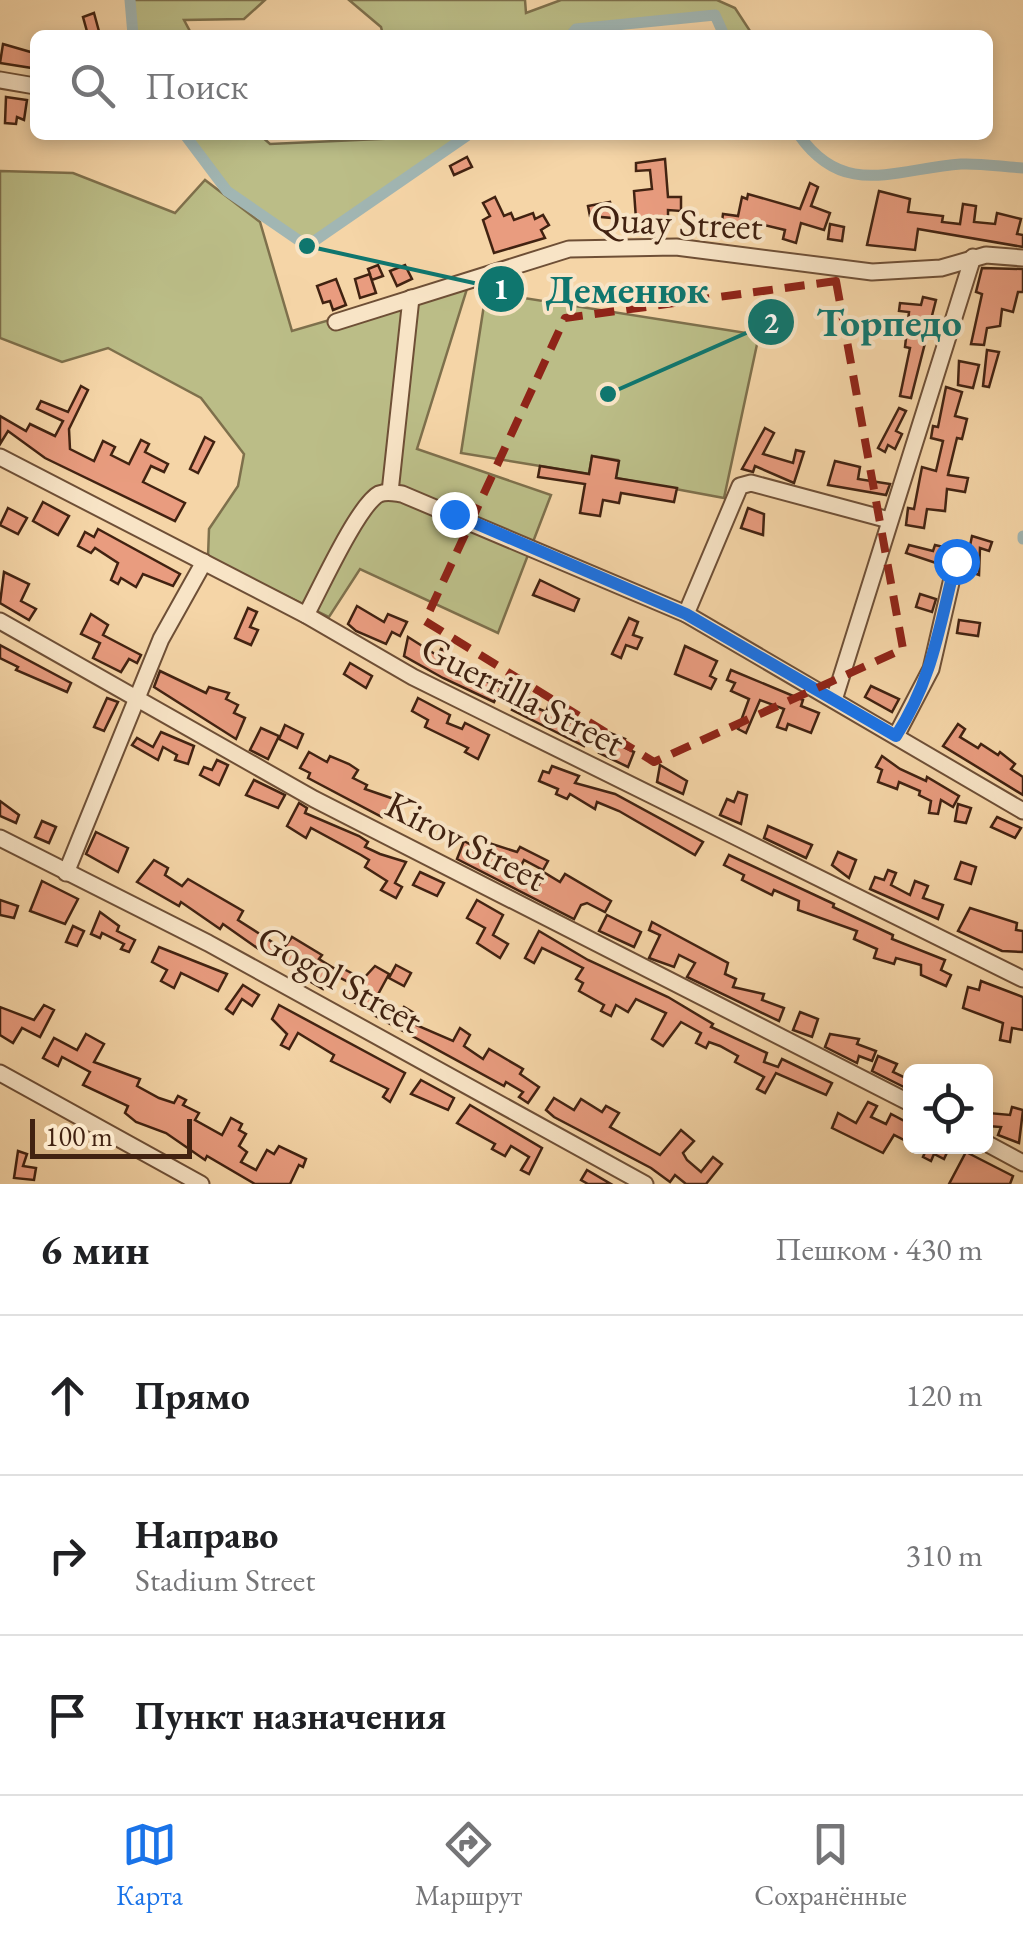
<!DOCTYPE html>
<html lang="ru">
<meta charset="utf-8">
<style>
:root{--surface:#fff;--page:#f2f2f2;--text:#202124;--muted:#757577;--line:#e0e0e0;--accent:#1a73e8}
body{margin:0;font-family:"EB Garamond",serif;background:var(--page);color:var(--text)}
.controls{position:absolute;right:30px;bottom:30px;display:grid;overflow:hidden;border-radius:15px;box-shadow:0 5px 15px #0003}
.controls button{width:90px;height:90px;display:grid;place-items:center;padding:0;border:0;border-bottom:2px solid var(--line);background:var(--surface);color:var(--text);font:50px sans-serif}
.scale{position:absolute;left:30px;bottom:25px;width:162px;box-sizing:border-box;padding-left:10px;border:5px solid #412211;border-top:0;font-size:28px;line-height:35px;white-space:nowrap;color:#412211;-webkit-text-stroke:8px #f8e4c6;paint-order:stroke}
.stop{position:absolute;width:30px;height:30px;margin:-22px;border:8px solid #1a73e8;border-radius:50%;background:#fff}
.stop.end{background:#1a73e8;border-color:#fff;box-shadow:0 2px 10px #0008}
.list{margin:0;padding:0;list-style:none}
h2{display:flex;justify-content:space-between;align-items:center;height:130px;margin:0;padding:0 40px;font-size:42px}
h2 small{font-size:32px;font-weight:400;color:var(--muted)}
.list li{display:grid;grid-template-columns:65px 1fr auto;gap:30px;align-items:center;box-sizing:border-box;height:160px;padding:0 40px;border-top:2px solid var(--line)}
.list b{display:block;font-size:38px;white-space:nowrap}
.list p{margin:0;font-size:32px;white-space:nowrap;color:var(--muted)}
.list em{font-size:32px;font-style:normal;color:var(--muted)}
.icon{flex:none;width:55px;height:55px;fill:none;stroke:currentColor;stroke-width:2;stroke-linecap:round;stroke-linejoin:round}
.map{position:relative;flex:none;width:1023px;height:1184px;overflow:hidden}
.search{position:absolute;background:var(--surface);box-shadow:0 5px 15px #0003;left:30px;right:30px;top:30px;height:110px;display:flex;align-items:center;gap:25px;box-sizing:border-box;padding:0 35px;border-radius:15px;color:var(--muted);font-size:38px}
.sheet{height:610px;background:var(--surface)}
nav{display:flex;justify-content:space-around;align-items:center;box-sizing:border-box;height:140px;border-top:2px solid var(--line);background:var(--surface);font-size:28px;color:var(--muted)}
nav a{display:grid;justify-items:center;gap:5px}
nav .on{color:var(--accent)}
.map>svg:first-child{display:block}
.green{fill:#bbbd87;stroke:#7e704c;stroke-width:2.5}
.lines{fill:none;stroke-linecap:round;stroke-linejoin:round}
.canal{stroke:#a1b6b3;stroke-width:11}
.building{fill:#e99c7f;stroke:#412211;stroke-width:2.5}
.minor-casing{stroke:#6e4f36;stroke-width:19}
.minor{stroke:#f8e4c6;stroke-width:15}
.route{stroke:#1a73e8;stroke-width:12}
.marked{fill:none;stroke:#8f2418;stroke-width:8;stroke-dasharray:20 12;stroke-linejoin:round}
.labels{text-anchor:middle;stroke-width:8;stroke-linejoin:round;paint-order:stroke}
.street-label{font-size:38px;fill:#412211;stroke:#f8e4c6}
.leader{fill:none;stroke:#0f766e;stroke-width:4}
.callout-dot{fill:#0f766e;stroke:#f8e4c6;stroke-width:4}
.mark-label{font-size:30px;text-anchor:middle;font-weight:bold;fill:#fff}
.callout-label{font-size:40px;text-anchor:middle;font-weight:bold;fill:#0f766e;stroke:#f8e4c6;stroke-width:8;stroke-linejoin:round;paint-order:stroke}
</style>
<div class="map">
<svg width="1023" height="1184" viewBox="0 0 1023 1184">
<rect width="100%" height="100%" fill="#f5d5a7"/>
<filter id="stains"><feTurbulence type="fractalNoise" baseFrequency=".002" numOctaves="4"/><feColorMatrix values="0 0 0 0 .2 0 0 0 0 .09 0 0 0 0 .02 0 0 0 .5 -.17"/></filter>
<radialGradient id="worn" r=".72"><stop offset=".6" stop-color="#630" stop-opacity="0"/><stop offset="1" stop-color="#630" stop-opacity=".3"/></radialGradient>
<g class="green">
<path d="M130 0H265L244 19 184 20 192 35H133Z"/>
<path d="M349 0H525L526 13 561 0H717L735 8 752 34 724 35 714 15 576 29 571 35H383L381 27Z"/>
<path d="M185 135H260L270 144 468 135 307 246 227 191Z"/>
<path d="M0 171 73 173 175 213 205 180 260 222 292 331 470 279 417 449 551 495 498 633 360 569 329 617 208 557 209 529 238 486 244 454 201 398 108 348 62 362 0 338Z"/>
<path d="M486 292 759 335 724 498 616 478 618 460 592 456 589 474 461 453Z"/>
</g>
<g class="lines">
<g class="canal">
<path d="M130 0 133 35"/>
<path d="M571 35 576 29 715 15 724 35"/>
<path d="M185 135 227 191 307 246 468 135"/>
<path d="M799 135C844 199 895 169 961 164 981 163 1003 167 1023 168"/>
<path d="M1023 536V539"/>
</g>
</g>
<g class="building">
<path d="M94 13 100 35H88L83 17Z"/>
<path d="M3 44 34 53 32 68 0 63Z"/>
<path d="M6 97 27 100 24 120 17 117 16 124 5 123Z"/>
<path d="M467 157 472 167 454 175 450 166Z"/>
<path d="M665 159 668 197H681V211L668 210V220L636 219 634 191 652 189 650 170 636 171V163Z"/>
<path d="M810 183 818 187 811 206 830 213 824 230 801 223 796 243 783 239 785 230 760 224 757 235 721 229 723 214 738 216 742 197 747 199 748 194 800 209Z"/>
<path d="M879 191 910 199 908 212 943 216 942 222 960 224 963 204 976 206 974 222 995 224 997 213 1021 219 1017 234 1023 235V247L918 229 915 250 867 245Z"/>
<path d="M495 197 504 216 511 213 514 220 533 213 535 219 543 215 549 225 541 230 545 238 494 253 483 220 490 216 483 203Z"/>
<path d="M610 202 613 218 590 216 588 206Z"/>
<path d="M830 224 844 227 842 241 828 239Z"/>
<path d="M378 265 383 276 372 280 370 275 376 293 360 298 355 279 370 274 368 269Z"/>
<path d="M405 265 412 279 397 286 390 271Z"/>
<path d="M982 268 1023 269V292H1018L1013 312 1002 309 1000 326 987 328 984 345 971 344 982 294 976 292Z"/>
<path d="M336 279 346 305 333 310 330 301 323 303 317 286Z"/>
<path d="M923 297 936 300 911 398 900 396 910 348 905 347 909 312 899 311 900 303 921 305Z"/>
<path d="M987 350 999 352 989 387 983 386Z"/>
<path d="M959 361 979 365 973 388 958 385Z"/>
<path d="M81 386 88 390 69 429 70 449 94 461 103 441 115 447 111 455 129 464 141 440 149 444 145 452 168 464 164 472 151 466 143 482 185 503 175 521 45 458 8 431 0 444V416L26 431 30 424 55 436 63 421 37 409 41 401 68 412Z"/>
<path d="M946 387 962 392 955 416 967 419 962 439 957 438 948 475 968 478 965 492 947 489 945 511 927 509 924 528 906 525 908 508 914 509 922 467 936 471 943 441 931 438 933 426 938 427Z"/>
<path d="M899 408 906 411 896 431 902 434 895 449 888 445 885 452 878 448Z"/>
<path d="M765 428 774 433 763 454 793 463 796 450 804 452 794 483 755 466 753 472 742 469Z"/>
<path d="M205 437 214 442 198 473 190 469Z"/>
<path d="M592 456 619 461 616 478 677 488 674 502 621 493 619 503 603 500 600 516 580 513 585 484 538 477 540 466 589 474Z"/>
<path d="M835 461 860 467 858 479 890 484 886 495 828 485Z"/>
<path d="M43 502 69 516 58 535 33 521Z"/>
<path d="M8 508 27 518 18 534 0 525Z"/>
<path d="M748 508 764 514 763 535 741 528Z"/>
<path d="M98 529 180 574 173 586 143 574 136 587 121 578 118 584 111 580 118 563 95 548 91 553 78 546 85 532 94 537Z"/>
<path d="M972 536 992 542 989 551 980 548 979 575 965 570Z"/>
<path d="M909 545 933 551 935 545 952 549 939 564 906 553Z"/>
<path d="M4 572 29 584 21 601 36 609 29 620 0 603Z"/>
<path d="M540 580 579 599 574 611 533 595Z"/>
<path d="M920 594 936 599 932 612 916 607Z"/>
<path d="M357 606 384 622 388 614 407 622 400 636 392 632 386 644 356 631 348 624Z"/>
<path d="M248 608 257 612 250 627 258 630 251 645 235 638Z"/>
<path d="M91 614 108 625 103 635 141 655 137 663 129 659 121 672 93 658 100 643 81 634Z"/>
<path d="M629 618 638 622 633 635 642 638 637 649 626 645 621 658 612 654Z"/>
<path d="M959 620 980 623 978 636 957 633Z"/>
<path d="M408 637 438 656 441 649 452 654 461 663 459 668 498 687 501 679 520 682 530 690 525 700 500 690 494 702 443 678 404 656Z"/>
<path d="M0 645 71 683 67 692 16 670 18 667 0 658Z"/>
<path d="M685 646 717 661 710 676 716 679 711 689 675 674Z"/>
<path d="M350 663 372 676 366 688 344 674Z"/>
<path d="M731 670 803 700 801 706 819 713 811 733 788 724 786 730 777 727 784 709 760 700 746 733 738 729 749 699 731 691 735 683 727 680Z"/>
<path d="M160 671 206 693 209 687 229 693 226 699 238 705 234 713 245 718 236 739 154 687Z"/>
<path d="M871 686 899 699 892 712 865 697Z"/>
<path d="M107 698 118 702 104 731 94 727Z"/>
<path d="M418 698 450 715 447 723 462 729 465 723 489 735 478 759 465 752 468 748 425 727 428 720 412 711Z"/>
<path d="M517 699 546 712 551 699 573 710 568 721 590 733 584 746 512 710Z"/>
<path d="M958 724 965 729 960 737 978 748 981 744 998 755 1000 752 1015 764 1011 769 1023 777V795L943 746Z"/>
<path d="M285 725 303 734 297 748 279 739Z"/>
<path d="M261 728 279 736 268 759 250 750Z"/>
<path d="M600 729 625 739 621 746 634 752 628 767 599 753 603 744 596 741Z"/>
<path d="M161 732 194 746 188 764 175 760 177 755 163 747 158 760 132 745 137 738 153 747Z"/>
<path d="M309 752 327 762 330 756 349 764 358 770 353 778 367 785 365 789 394 799 382 817 308 778 310 773 300 768Z"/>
<path d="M882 756 900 769 926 781 927 777 959 796 953 807 941 800 938 814 929 813 931 801 919 795 920 791 899 782 897 789 878 782 882 770 876 767Z"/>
<path d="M217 760 228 765 219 785 200 775 204 767 212 770Z"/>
<path d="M660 765 687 781 683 794 657 782Z"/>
<path d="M552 766 579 776 575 783 615 794 703 842 695 855 619 811 597 802 595 809 570 794 567 799 556 794 558 789 539 781 543 771 549 773Z"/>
<path d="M254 780 285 795 278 808 246 795Z"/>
<path d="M738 792 747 795 741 824 720 815 727 799 734 802Z"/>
<path d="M0 801 19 815 16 823 0 816Z"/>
<path d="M299 803 307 808 305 813 359 836 368 842 365 847 380 854 406 862 395 883 402 887 396 898 381 890 387 881 365 867 369 860 361 855 311 828 306 838 287 826Z"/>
<path d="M958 804 971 808 966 823 955 821Z"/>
<path d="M997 817 1021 828 1015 838 991 827Z"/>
<path d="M42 821 56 827 49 843 35 837Z"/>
<path d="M768 826 812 845 806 858 764 838Z"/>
<path d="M96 832 128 848 118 872 86 854Z"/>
<path d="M464 841 482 851 486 842 517 852 520 847 548 861 543 870 524 860 517 874 538 886 545 873 560 882 565 874 611 901 605 912 587 903 581 905 574 919 457 859Z"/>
<path d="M838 852 856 860 849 878 832 865Z"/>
<path d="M729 855 834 904 833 907 893 935 892 939 945 960 941 970 951 975 946 986 921 975V965L896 958 894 964 874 958 877 949 854 939 857 931 798 910 799 901 774 890 772 895 742 880 744 875 724 865Z"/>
<path d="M154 860 168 868 165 875 182 886 188 879 243 911 238 920 283 949 292 937 322 955 319 959 335 969 323 989 311 982 317 971 299 960 295 967 273 953 270 957 223 924 220 929 181 902 179 906 137 882Z"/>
<path d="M961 862 976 867 971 884 955 879Z"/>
<path d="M888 870 896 873 891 885 910 895 915 881 928 886 923 898 943 905 938 919 870 889 875 877 884 880Z"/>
<path d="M420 872 444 883 437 896 413 885Z"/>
<path d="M42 881 78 899 65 924 30 911Z"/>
<path d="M0 900 18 906 14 918 0 915Z"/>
<path d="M477 900 503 915 493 935 508 944 500 958 477 943 485 928 467 918Z"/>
<path d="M970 908 1017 923 1016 930 1023 931V952L1002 951 958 931Z"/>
<path d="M100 912 119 926 117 931 135 940 129 952 121 949 124 944 102 933 100 938 91 934Z"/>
<path d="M607 915 641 932 634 947 599 931Z"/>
<path d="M652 922 728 963 725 974 736 979 733 987 764 994 762 1000 784 1008 779 1021 687 977 695 963 679 955 674 967 649 958 660 935 649 930Z"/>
<path d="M73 926 84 931 77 946 66 942Z"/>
<path d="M539 931 588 960 668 997 713 1024 711 1027 767 1053 764 1062 778 1067 782 1059 832 1083 826 1095 776 1073 765 1093 757 1089 764 1077 735 1062 738 1056 720 1046 709 1042 706 1048 696 1043 701 1033 681 1022 663 1046 652 1039 666 1013 636 999 628 1012 616 1005 611 1016 601 1011 604 1005 579 991 583 983 576 979 583 968 542 948 534 963 525 958Z"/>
<path d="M159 947 227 974 218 991 181 973 174 988 161 981 167 970 152 962Z"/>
<path d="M396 965 411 973 404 986 389 978Z"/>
<path d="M338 966 363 979 375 966 389 974 375 1000 399 1015 404 1007 414 1013 409 1022 453 1041 460 1028 470 1035 464 1046 483 1059 489 1049 523 1069 520 1074 539 1087 528 1103 519 1097 523 1092 506 1082 504 1086 370 1013 344 995 350 983 333 974Z"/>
<path d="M981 981 1023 997V1030L1012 1028 1010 1042 1000 1040 1003 1023 963 1008 968 987 979 990Z"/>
<path d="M243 985 259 995 252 1006 242 999 233 1014 226 1009Z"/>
<path d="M44 1005 54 1010 40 1037 22 1028 13 1043 0 1035V1007L34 1020Z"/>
<path d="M279 1005 405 1073 390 1102 383 1097 388 1089 331 1061 334 1055 298 1033 289 1049 281 1045 287 1034 272 1019Z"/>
<path d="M800 1012 818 1019 812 1037 793 1030Z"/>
<path d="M86 1034 104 1044 94 1062 140 1079 137 1086 159 1098 174 1103 178 1096 186 1100 183 1105 199 1113 195 1120 222 1135 231 1118 242 1124 239 1130 246 1134 239 1146 247 1152 241 1162 256 1170 267 1150 274 1154 279 1146 306 1159 303 1167 299 1165 290 1184H255L207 1156 205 1160 166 1133 136 1122 125 1113 128 1106 83 1085 90 1072 62 1057 58 1066 43 1058 54 1038 77 1050Z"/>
<path d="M830 1034 859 1039 857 1044 876 1051 872 1061 859 1056 857 1063 825 1047Z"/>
<path d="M878 1056 897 1064 893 1072 910 1080V1090L872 1071Z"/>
<path d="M421 1080 454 1098 448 1110 411 1094Z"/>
<path d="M554 1098 574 1110 581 1099 602 1112 606 1106 619 1113 610 1127 660 1155 681 1130 694 1141 683 1153 687 1160 701 1172 713 1157 722 1164 706 1184H686L675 1175 670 1182 651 1168 554 1117 546 1110Z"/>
<path d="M868 1102 877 1106 871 1117 886 1124 891 1114 910 1124V1143L894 1135 883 1153 832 1128 838 1113 856 1123Z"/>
<path d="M470 1105 542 1148 529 1174 521 1170 529 1157 511 1146 505 1156 492 1149 495 1144 457 1123Z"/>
<path d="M1012 1107 1023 1110 1019 1143 998 1135 1001 1127 988 1126 989 1113 1010 1115Z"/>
<path d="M919 1146H950L944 1159 934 1154 931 1161 923 1157 926 1150Z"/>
<path d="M18 1151 27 1154 23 1166 36 1168 34 1180 14 1178Z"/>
<path d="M966 1152 1013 1176 1010 1184H949Z"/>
<path d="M587 1170 611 1184H588L581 1180Z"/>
</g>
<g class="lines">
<defs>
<g id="minor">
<path d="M0 80 35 86"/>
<path d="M336 322 569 249 676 247 872 272 941 268 986 255 1023 258"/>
<path d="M0 457 306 615 413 677 1023 979"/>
<path d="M390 492 411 298"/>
<path d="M686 614 740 486 751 483 889 520"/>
<path d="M306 615C319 591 358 505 379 494 387 491 394 493 402 494L686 614 1023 811"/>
<path d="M0 621 314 799 910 1103"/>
<path d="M834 700 973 257"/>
<path d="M896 736 931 669 956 561"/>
<path d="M0 838 208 943 645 1184"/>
<path d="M66 873 161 639 204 562"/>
<path d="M0 1073 201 1184"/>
<path d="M986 1143 1023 1163"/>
</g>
</defs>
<use href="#minor" class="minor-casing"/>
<use href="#minor" class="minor"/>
</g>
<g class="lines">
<path class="route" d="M454 514 686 614 896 736C933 678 939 627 956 561"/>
</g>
<path class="marked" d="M836 281 903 649 654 762 425 621 565 318Z"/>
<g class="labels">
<g class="street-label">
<text transform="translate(677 222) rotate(3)" y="13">Quay Street</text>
<text transform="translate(523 695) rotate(27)" y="13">Guerrilla Street</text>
<text transform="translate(466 841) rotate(27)" y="13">Kirov Street</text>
<text transform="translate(340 979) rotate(29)" y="13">Gogol Street</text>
</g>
</g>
<path class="leader" d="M307 246L501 289M608 394L771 322"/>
<g class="callout-dot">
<circle cx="307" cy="246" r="10"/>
<circle cx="608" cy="394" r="10"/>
<circle cx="501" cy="289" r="25"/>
<circle cx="771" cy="322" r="25"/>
</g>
<g class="mark-label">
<text x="501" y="299">1</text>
<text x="771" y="333">2</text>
</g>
<g class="callout-label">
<text x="627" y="303">Деменюк</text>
<text x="889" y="336">Торпедо</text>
</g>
<rect width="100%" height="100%" filter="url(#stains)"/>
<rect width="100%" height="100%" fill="url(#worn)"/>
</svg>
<div class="controls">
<button><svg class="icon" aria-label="locate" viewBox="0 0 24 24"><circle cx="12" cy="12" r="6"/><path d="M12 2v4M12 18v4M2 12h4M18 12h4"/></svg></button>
</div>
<div class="scale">100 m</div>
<div class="stop" style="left:956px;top:561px"></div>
<div class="stop end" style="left:454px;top:514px"></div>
<div class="search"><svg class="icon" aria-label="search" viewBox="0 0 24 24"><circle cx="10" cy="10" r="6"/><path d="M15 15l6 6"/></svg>Поиск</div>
</div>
<section class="sheet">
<h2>6 мин<small>Пешком · 430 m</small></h2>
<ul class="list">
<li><svg class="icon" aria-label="ahead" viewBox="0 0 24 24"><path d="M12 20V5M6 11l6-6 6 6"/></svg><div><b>Прямо</b></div><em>120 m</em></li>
<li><svg class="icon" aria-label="right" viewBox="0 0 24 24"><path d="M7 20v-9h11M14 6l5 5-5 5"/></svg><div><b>Направо</b><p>Stadium Street</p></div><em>310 m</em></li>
<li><svg class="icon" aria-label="arrive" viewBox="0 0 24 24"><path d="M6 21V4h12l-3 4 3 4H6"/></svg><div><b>Пункт назначения</b></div></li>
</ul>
</section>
<nav>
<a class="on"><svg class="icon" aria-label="map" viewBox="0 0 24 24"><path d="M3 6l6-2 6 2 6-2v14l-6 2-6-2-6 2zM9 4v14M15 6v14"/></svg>Карта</a>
<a><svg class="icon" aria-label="directions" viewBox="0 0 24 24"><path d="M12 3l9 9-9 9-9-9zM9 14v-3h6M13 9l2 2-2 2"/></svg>Маршрут</a>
<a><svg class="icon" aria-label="saved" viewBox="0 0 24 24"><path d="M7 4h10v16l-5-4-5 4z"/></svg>Сохранённые</a>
</nav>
